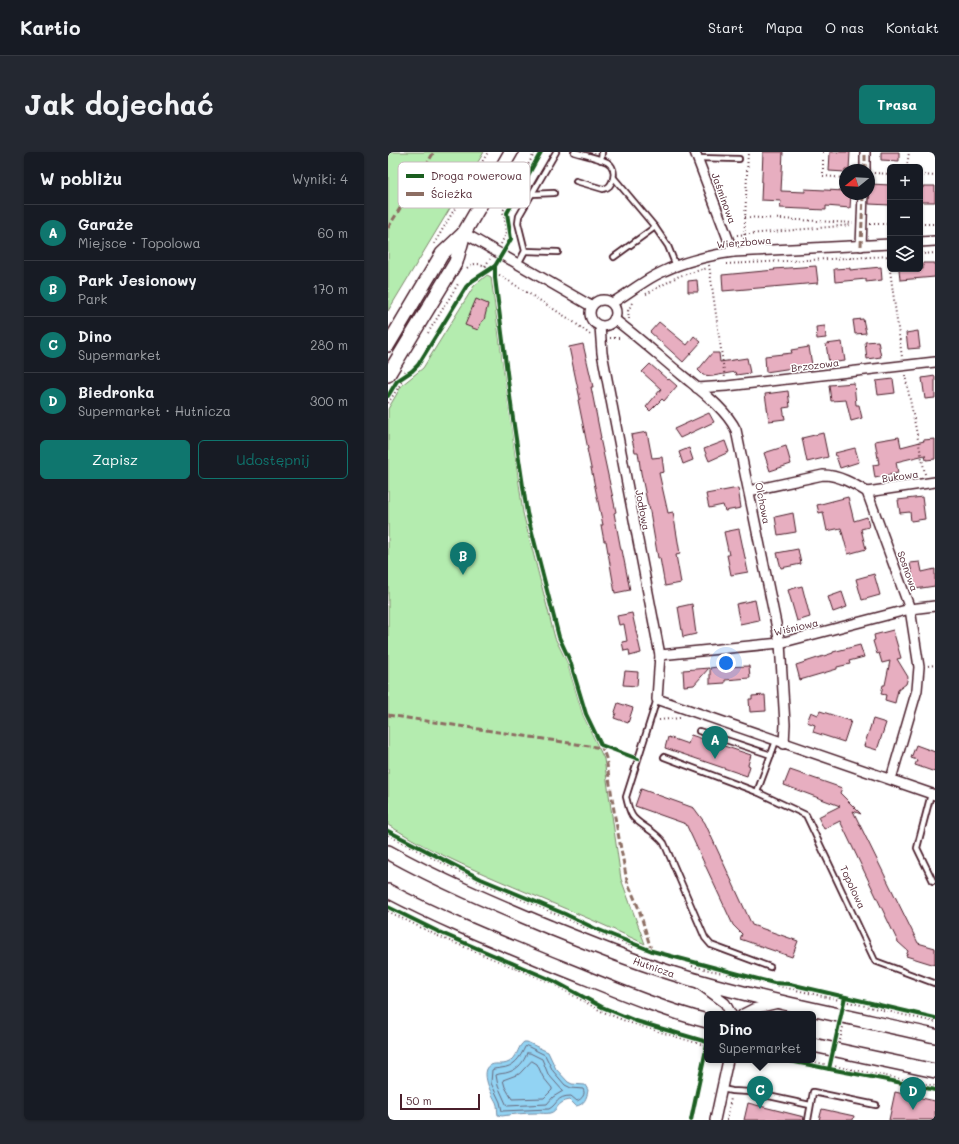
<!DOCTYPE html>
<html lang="pl">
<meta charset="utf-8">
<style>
:root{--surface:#171b24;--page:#242831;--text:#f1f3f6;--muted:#9ea1a6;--line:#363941;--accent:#0f766e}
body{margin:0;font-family:Mali,sans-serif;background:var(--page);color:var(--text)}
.controls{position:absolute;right:12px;top:12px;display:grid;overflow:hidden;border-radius:6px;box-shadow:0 1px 3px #0004}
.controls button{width:36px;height:36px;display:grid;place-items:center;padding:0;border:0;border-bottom:1px solid var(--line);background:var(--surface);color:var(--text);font:20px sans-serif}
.compass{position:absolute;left:451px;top:12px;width:36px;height:36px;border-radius:50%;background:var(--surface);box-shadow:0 1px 3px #0004;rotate:252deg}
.scale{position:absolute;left:12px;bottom:10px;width:80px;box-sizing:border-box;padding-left:4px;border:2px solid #4a1f2b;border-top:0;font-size:11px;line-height:14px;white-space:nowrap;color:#4a1f2b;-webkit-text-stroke:3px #fff;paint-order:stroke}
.you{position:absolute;left:338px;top:511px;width:14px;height:14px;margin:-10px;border:3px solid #fff;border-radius:50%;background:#1a73e8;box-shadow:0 0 0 6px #1a73e833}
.badge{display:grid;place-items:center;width:26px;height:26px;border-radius:50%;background:var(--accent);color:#fff;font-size:13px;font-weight:700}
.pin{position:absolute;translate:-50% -33px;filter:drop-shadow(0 1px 2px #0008)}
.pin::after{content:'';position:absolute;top:21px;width:14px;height:12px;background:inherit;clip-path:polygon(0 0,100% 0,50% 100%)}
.popup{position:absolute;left:316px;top:859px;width:112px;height:52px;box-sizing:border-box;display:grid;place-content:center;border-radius:6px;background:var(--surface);filter:drop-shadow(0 1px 3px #0005);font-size:13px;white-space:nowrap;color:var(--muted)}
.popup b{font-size:15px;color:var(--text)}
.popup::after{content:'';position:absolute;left:50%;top:100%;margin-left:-8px;border:8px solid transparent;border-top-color:var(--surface)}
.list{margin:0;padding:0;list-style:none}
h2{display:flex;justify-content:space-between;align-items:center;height:52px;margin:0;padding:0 16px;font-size:17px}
h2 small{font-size:13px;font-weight:400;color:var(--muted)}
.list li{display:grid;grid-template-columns:26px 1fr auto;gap:12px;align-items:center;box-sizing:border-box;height:56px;padding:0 16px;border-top:1px solid var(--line)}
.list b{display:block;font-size:15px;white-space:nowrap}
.list p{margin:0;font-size:13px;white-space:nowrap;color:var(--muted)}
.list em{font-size:13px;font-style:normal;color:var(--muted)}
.actions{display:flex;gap:8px;padding:12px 16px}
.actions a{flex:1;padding:9px 0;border:1px solid var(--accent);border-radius:6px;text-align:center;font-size:14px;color:var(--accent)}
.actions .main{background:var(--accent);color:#fff}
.icon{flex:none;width:22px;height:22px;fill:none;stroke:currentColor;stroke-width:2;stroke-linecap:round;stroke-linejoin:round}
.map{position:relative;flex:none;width:547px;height:968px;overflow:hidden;border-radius:6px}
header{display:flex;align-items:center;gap:24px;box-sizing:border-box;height:56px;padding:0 20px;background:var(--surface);border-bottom:1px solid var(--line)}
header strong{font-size:19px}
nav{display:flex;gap:22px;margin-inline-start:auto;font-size:14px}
.intro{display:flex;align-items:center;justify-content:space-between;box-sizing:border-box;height:96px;padding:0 24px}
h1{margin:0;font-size:28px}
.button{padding:10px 18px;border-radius:6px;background:var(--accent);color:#fff;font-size:14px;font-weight:700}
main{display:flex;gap:24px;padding:0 24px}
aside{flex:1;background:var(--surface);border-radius:6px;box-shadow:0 1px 3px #0004}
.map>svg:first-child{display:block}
.green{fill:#b4ecaf;stroke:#7f866d}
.water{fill:#92d3f3;stroke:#758ba3}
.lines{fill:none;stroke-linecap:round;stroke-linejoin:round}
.shore{stroke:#67677b;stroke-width:1}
.building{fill:#e7aec0;stroke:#4a1f2b}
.lane-casing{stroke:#4a1f2b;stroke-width:8}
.street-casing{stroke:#4a1f2b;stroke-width:12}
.secondary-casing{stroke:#4a1f2b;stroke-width:16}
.path{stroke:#4a1f2b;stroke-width:2;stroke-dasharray:1 3;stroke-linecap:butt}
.lane{stroke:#fff;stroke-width:4.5}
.street{stroke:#fff;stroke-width:9}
.secondary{stroke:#fff;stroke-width:13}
.quiet{stroke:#8d6e63;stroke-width:3;stroke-dasharray:6 3;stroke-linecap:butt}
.cycleway-casing{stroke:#fff;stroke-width:6}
.cycleway{stroke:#1b5e20;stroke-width:4}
.labels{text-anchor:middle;stroke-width:3;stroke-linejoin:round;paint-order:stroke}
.street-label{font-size:10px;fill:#4a1f2b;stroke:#fff}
.key{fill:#fff;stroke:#c9bcbf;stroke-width:1}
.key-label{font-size:11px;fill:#4a1f2b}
</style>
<header>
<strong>Kartio</strong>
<nav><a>Start</a><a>Mapa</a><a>O nas</a><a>Kontakt</a></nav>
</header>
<div class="intro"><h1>Jak dojechać</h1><a class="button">Trasa</a></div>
<main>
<aside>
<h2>W pobliżu<small>Wyniki: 4</small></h2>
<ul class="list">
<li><span class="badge">A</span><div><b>Garaże</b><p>Miejsce · Topolowa</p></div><em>60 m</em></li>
<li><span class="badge">B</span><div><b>Park Jesionowy</b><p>Park</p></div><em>170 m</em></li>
<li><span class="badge">C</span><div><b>Dino</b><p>Supermarket</p></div><em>280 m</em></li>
<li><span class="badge">D</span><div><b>Biedronka</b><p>Supermarket · Hutnicza</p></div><em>300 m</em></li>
</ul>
<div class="actions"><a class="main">Zapisz</a><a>Udostępnij</a></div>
</aside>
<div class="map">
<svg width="547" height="968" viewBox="0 0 547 968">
<rect width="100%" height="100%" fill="#fff"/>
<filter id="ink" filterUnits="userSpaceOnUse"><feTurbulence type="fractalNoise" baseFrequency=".025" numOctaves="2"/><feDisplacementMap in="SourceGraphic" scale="8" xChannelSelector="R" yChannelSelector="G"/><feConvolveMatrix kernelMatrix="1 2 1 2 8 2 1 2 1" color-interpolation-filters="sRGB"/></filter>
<g filter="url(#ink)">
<g class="green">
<path d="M0 0H96L0 159Z"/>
<path d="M99 123 103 125 135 361 167 486 179 510 195 563 216 607 233 727 257 792C188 759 116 733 48 700 31 692 16 682 0 673V257L14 233 35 216 86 134Z"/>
</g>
<path class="water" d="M136 890H139L160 900 168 917 180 930 184 932 197 933 200 938C199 946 196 953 188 954L182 948C168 950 170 959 162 961 158 962 153 961 149 961 137 961 126 962 114 964L110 963C109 959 110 954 108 950 104 943 91 919 103 913 109 910 116 915 124 908 130 903 130 894 136 890Z"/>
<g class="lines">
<g class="shore">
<path d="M139 894 157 903 165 919 177 933 183 936 195 937C198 942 194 947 189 949L183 944C168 944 170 952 161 957L114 959 112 950 103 931 104 918C107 916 109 917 113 916 126 915 132 906 137 895Z"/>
<path d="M139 901H142L154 907 160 922 175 939 165 945 159 952 119 954 110 934 108 923C112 921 116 922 121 920 130 917 136 910 139 901Z"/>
<path d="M144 909 149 912 155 925 164 936V938L156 946 124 947 117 935 115 928 131 922Z"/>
</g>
</g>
<g class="building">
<path d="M375 0H395L393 39 417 40V37L457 39V42H463L462 56 438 54V58L392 56 393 49 373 48Z"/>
<path d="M442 0H462L461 18H457V20L441 19Z"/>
<path d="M493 0H511V9L493 8Z"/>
<path d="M482 32 502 33V53L481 52Z"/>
<path d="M535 34H547V50H532V36H535Z"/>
<path d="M535 111H547V125L512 128 511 117H535Z"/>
<path d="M428 114 430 131 335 139 334 123 387 118 386 117Z"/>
<path d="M493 115 494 128 478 130V127L447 130 446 117 462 116V118Z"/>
<path d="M309 128 310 140H300V129Z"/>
<path d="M88 147 100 152 96 168 94 169 90 178 77 173Z"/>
<path d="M475 167 478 181 467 182 465 168Z"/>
<path d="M271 170 299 193 306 184 313 190 295 210 262 180Z"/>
<path d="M437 174 438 186 429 187 428 175Z"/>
<path d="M530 179 532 196 520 197 518 181Z"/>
<path d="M490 189 493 205 479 207 477 190Z"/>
<path d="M454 190 457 209 441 211 438 192Z"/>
<path d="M195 192 205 235H203L213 286H212L228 360 226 361 233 398H234L242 438 227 441 218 389H216L213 373H215L199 297H200L190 248 192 247 181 195Z"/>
<path d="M421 195 424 213 378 220 377 204 404 201 403 198Z"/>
<path d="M324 201H331L332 210 359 206 362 221 348 223 347 220 325 224 315 223 310 218Z"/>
<path d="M262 212 280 228 281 227 289 234 276 249 274 247 262 259 258 255 273 237 254 220Z"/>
<path d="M547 224V246L537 247 534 226Z"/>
<path d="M505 227 507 241 490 243 488 229Z"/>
<path d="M466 231 468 253H471L474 266 463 269 458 248 443 249 441 233Z"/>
<path d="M400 239 402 255 395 256 397 267 381 269 377 242Z"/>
<path d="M321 261 326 270 292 286 286 277Z"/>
<path d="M259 280 264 306 274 305 276 320 271 321 280 361 285 360 292 402 288 403 293 431 277 434 272 406H270L261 354H260L253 321 250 300H247L243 283Z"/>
<path d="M435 281 440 305 419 310 414 286Z"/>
<path d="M511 285 513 295 536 289 535 288 547 287V307L538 308 537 303 508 310 510 321 487 326 485 313 491 312 487 289Z"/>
<path d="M337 289 341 300 321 309 316 297Z"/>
<path d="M398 294 403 312 382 319 376 301Z"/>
<path d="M301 296 305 308 295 312 291 300Z"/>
<path d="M467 296 471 310 452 316 447 301Z"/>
<path d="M350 336 353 356 337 359 335 353 321 356 318 342Z"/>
<path d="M460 345 466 369 479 365 481 375 473 377 478 397 460 402 453 376 439 379 435 360 431 361 429 353Z"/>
<path d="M534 345 537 367 523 369 522 360 512 361 510 348Z"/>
<path d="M405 361 408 380 390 383 387 365Z"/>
<path d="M351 377 360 420 343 423 339 403H341L336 380Z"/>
<path d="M410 397 413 412 393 416 389 401Z"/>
<path d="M532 410 534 420 547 417V434L527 437 522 411Z"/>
<path d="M486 422 492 443 474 448 468 427Z"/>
<path d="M414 434 422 465 409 469 400 438Z"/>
<path d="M454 440 459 455 445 460 440 445Z"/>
<path d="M367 448 371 468 352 472 348 452Z"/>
<path d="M304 452 308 482 295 485 290 455Z"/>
<path d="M244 461 253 501 242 504 241 498 236 499 234 490 239 489 236 472 231 473 229 464Z"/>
<path d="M505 478 513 506 509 507 520 525 518 532 510 538 507 551 497 548 498 543 493 542 495 533H497L502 509 494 511 491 501 489 502 485 489 487 488 486 483Z"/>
<path d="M472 493 476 505 461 509 462 512 449 515V517L412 528 408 513 445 501V500Z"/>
<path d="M336 514V515L361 514 362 526 337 528V531L322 532V516Z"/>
<path d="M321 516 306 533 296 534 295 518Z"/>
<path d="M237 519 250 520 249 534 235 533Z"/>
<path d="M377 543 378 559 362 560 361 547H364V544Z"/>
<path d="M230 551 245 556 240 571 226 566 228 561 227 560Z"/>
<path d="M432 559 463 569 456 590 425 580 427 573 419 570 423 560 430 563Z"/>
<path d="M485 567 498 571 489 598 476 594Z"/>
<path d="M303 583 363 603 360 613 362 614 359 624 277 596 280 585 300 592Z"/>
<path d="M528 593 547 600V620L527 613 529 608 523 606Z"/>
<path d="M402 618 454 636 452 641 473 662 465 659 530 791 547 796V813L518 804 520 799 510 790 452 669 436 677 430 665 452 654 396 633Z"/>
<path d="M253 637 306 656 317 671 364 773 410 789 404 805 352 787 354 782 345 773 298 672 247 654Z"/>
<path d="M507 940 547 949V968H501Z"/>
<path d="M360 951 416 965 415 968H356Z"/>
<path d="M434 957 466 964 465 968H431Z"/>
</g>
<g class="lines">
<defs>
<g id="lane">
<path d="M186 0C196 3 211 6 219 10 225 13 227 21 225 27 223 33 221 36 215 37L188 29"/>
<path d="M310 6 351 7"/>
<path d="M213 8 214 0"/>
<path d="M226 26 267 75 280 94 288 114"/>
<path d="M143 42 166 41"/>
<path d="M137 99 170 100"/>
<path d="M226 105 267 75"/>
<path d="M130 112 137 99 130 71 131 64 168 0"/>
<path d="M269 547 238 645C240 652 241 661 246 666 256 676 266 678 276 691L317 786 323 793 382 815"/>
<path d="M311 579 383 603"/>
<path d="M276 605 369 640 418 663 487 809 546 831"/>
<path d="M369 640 388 589"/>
<path d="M543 642 529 696 545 729"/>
<path d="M334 937 344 939 362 940 422 953"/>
<path d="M420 968 425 940 488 953"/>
</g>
<g id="street">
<path d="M307 0 345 100"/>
<path d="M477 18V0"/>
<path d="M76 81 203 154"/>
<path d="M532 90 547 89"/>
<path d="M473 94 475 42"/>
<circle cx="215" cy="161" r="13"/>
<path d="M224 151C239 142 253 131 268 123 292 110 318 104 345 100L502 92"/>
<path d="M226 167C250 185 272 205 295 224 313 239 338 257 348 278L392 491 397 572 396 592"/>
<path d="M212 174 214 201 272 503 269 547 547 643"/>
<path d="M309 236 339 234 547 210"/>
<path d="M361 339 435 323C451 323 466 332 479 340L522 457 531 515 529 538 503 627"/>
<path d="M479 340 547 330"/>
<path d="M272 503 392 491 522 457 547 454"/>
<path d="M310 831 337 851 343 862"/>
<path d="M355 862 365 857 390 851"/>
<path d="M327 968 340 908"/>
</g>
<g id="secondary">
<path d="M0 193 54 102 75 82"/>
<path d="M0 223 68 110 76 81 123 0"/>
<path d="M0 700C52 729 106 752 161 775 208 794 254 813 303 827 383 850 466 866 547 884"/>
<path d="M0 739C55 768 113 791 171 815 219 834 269 856 319 869"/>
<path d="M425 893 547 919"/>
</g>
</defs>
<use href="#lane" class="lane-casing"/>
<use href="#street" class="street-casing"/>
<use href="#secondary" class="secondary-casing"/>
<g class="path">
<path d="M435 0V24L457 26"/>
<path d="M519 15 521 0"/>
<path d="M486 21 502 22"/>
<path d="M532 23 547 24"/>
<path d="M357 65 465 71"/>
<path d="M482 72H502"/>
<path d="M532 72H547"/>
<path d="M349 83 464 73"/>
<path d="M356 91 360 0"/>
<path d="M46 92 100 0"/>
<path d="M113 92 119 80 115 59 147 0"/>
<path d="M532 102 547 101"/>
<path d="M500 104 514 205"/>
<path d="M338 112 502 104"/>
<path d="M321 113 337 226"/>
<path d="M97 114 102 107"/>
<path d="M79 116C84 111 90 111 97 114L183 168 204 184"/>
<path d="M258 142 291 124 320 116"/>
<path d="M241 167 240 159 244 151"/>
<path d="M40 181 70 132"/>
<path d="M222 186H233"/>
<path d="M517 223 537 322"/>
<path d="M0 251 14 230 17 219"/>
<path d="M540 514 547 513"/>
<path d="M271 568 292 566"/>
<path d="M0 683 92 730 176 765 200 777"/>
<path d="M0 759 50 784 164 831 213 859 240 870 319 894"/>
<path d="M211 781 248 796"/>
<path d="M304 814 547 870"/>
<path d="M452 888 455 875"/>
<path d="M416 908C459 917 503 925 547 934"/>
<path d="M339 968 343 946"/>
</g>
<use href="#lane" class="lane"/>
<use href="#street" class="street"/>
<use href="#secondary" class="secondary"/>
<g class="quiet">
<path d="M477 18V0"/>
<path d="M0 76 46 0"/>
<path d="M473 94 475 42"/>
<path d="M0 563 214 596"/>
<path d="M213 593 218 606 227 665 239 729 251 757 264 801"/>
</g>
<defs>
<g id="cycleway">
<path d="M107 114V126L124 260 139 361 171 485 182 509 198 562 213 593 250 607"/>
<path d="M0 244 9 229 24 219 30 213 78 135 84 129 107 114 123 87 119 61 153 0"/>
<path d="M0 679 93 727 177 762 206 776 264 799 366 826 386 831 402 832 547 866"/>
<path d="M0 755 51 780 166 829 214 855 248 869 319 890"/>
<path d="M398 908C448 919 498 927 547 938"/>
<path d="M441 917 457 845"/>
<path d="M303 968 319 893"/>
</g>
</defs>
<use href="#cycleway" class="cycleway-casing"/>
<use href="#cycleway" class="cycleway"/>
</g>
</g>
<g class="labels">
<g class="street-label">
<text transform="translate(336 46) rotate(70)" y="4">Jaśminowa</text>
<text transform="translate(356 90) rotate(-5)" y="4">Wierzbowa</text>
<text transform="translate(427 213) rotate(-7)" y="4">Brzozowa</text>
<text transform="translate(512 324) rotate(-8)" y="4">Bukowa</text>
<text transform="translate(375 351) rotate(79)" y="4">Olchowa</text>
<text transform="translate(255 358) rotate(79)" y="4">Jodłowa</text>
<text transform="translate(520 419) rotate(70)" y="4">Sosnowa</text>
<text transform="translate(408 475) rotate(-13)" y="4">Wiśniowa</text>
<text transform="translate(465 735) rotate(65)" y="4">Topolowa</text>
<text transform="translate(266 815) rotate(19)" y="4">Hutnicza</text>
</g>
</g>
<rect x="10" y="10" width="132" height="46" rx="6" class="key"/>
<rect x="18" y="22" width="18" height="4" fill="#1b5e20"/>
<rect x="18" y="40" width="18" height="4" fill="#8d6e63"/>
<g class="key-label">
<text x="43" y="28">Droga rowerowa</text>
<text x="43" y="46">Ścieżka</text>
</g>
</svg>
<div class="controls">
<button>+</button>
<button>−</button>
<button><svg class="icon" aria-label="layers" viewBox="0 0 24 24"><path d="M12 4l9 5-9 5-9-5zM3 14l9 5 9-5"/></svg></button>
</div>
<svg class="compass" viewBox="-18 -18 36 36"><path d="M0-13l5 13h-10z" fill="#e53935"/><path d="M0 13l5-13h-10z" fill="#9ea1a6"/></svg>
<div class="scale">50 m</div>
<div class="you"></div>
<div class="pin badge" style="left:327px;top:607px">A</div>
<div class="pin badge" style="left:75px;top:423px">B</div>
<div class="pin badge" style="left:372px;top:957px">C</div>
<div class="popup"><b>Dino</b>Supermarket</div>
<div class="pin badge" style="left:525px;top:958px">D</div>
</div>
</main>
